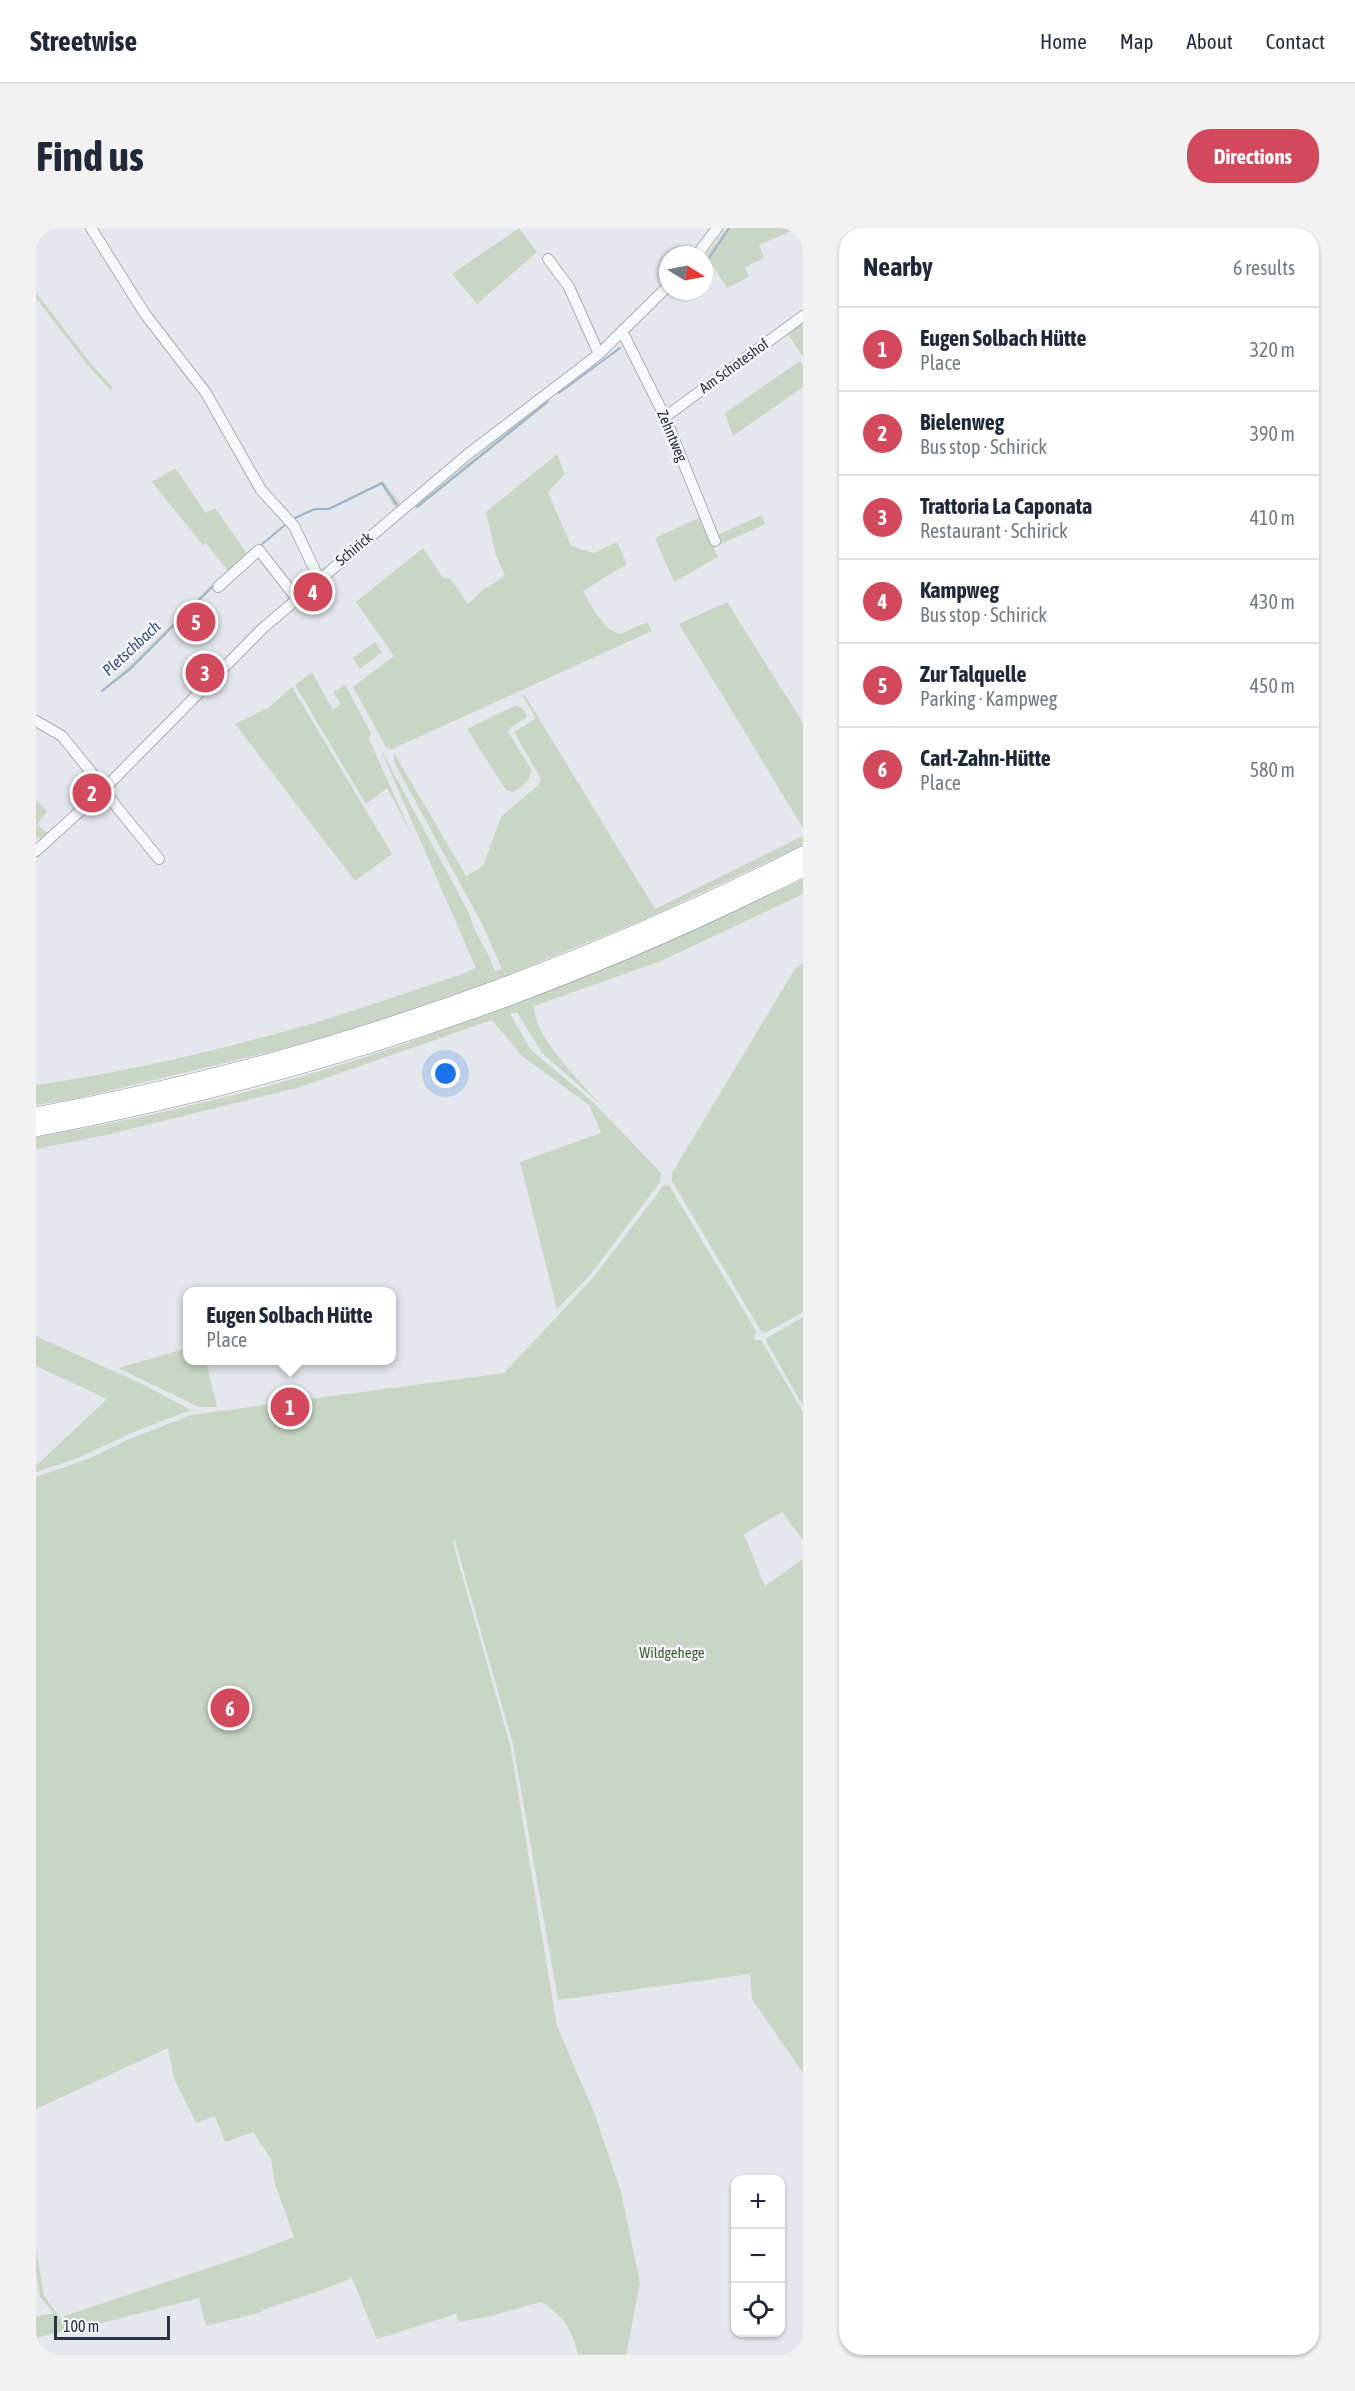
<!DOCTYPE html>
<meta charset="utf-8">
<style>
:root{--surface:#fff;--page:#f2f2f3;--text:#1f2937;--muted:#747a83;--line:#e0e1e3;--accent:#d1495b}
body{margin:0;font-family:"Asap Condensed",sans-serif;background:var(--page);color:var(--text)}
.controls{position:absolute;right:18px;bottom:18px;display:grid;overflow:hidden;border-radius:12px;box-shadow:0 2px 4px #0004}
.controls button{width:54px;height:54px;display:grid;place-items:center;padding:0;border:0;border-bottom:2px solid var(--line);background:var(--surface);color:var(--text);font:30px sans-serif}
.compass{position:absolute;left:623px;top:18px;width:54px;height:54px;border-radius:50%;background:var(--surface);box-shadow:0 2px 4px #0004;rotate:100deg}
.scale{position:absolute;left:18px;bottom:15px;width:116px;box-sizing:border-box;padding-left:6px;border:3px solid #2b3445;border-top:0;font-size:16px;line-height:21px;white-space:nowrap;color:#2b3445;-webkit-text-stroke:4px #f4f6f9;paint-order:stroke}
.you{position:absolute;left:410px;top:846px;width:21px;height:21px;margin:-15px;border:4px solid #fff;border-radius:50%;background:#1a73e8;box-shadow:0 0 0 9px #1a73e833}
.badge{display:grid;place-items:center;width:39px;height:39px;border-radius:50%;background:var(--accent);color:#fff;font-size:20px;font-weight:700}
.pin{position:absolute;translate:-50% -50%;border:3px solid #fff;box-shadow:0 2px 6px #0006}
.popup{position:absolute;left:147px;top:1059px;width:213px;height:78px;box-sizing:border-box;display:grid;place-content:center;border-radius:12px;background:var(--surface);filter:drop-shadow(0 2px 4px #0005);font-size:20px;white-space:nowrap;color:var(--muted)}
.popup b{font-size:22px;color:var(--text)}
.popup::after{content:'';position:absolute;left:50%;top:100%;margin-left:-12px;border:12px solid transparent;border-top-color:var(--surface)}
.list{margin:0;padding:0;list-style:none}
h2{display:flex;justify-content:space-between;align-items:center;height:78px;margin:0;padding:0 24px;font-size:26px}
h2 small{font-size:20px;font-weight:400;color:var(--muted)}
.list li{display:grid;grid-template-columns:39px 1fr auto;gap:18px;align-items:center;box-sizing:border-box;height:84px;padding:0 24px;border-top:2px solid var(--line)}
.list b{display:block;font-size:22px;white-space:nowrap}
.list p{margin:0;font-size:20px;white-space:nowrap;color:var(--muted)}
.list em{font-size:20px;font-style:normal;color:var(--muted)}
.icon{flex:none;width:33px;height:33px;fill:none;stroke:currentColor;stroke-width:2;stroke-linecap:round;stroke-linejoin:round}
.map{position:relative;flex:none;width:767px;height:2127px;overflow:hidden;border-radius:24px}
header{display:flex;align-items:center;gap:36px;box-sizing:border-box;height:84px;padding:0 30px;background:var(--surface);border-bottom:2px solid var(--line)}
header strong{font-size:28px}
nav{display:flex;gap:33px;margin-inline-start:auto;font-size:21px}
.intro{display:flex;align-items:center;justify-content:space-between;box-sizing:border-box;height:144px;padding:0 36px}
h1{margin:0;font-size:42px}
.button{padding:15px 27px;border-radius:24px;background:var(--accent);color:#fff;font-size:21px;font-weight:700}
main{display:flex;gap:36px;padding:0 36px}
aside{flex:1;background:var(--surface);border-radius:24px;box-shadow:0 2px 4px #0004}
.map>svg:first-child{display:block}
.green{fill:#c9d6c5}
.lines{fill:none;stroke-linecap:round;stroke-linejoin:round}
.stream{stroke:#9fb4cc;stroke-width:2}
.minor-casing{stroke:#a9aeb7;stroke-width:12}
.highway-casing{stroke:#8b94a3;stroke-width:16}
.minor{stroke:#f7f8fa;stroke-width:10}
.highway{stroke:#fff;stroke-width:15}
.labels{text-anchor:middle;stroke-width:5;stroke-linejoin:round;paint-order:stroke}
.street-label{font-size:15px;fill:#2b3445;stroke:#f4f6f9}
.park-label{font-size:15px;fill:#3f6138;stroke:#f4f6f9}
.water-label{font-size:16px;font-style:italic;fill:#34527a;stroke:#f4f6f9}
</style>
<header>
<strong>Streetwise</strong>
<nav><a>Home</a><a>Map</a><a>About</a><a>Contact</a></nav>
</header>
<div class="intro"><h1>Find us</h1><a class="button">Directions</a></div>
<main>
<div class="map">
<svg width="767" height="2127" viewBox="0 0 767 2127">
<rect width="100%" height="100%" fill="#e4e7ec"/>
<g class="green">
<path d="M483 0 501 24 441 76 416 46Z"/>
<path d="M691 0H767V1L759 5 757 2 723 17 728 30 709 39 713 49 691 60 670 27Z"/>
<path d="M0 65 53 133 76 159 75 163 50 135 0 70Z"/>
<path d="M767 92V129L753 108 755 101Z"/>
<path d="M764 133 767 138V159L697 208 689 185Z"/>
<path d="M511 171 515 173 382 280 379 278Z"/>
<path d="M521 226 529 246 512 264 535 318 558 325 581 314 591 336 547 363C554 376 569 405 585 406L611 394 616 403 356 521 350 519 317 459 358 428 320 374 387 320 407 350H414L432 376 450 359 451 360 469 347 460 328 450 284Z"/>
<path d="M139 240 170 285 179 280 211 326 170 365 95 442 66 464 64 463C110 427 147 381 192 343L170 315 167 317 116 254Z"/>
<path d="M347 253 364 275 359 280 345 257 293 282H279L258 290 278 280H292Z"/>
<path d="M726 287 729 296 683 317 679 308Z"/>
<path d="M665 289 682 329 638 354 619 310Z"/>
<path d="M691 374 767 495V600L643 396Z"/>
<path d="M339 414 346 424 324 441 317 430Z"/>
<path d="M276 444 297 482 305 476 297 464 309 457 335 505 333 511 376 607 351 560 330 576 259 457Z"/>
<path d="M256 459 356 626 319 653 199 496 232 480Z"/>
<path d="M488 466 619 681 767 608V617L614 689 391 780 250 820 39 871 0 877V857C75 846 150 830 224 810 291 793 358 769 424 747L440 740 343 518 433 685C438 706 452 722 459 743L466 741 446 696 358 534V525L430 648 447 638 465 589 502 557 505 551 478 504 500 490 486 467Z"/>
<path d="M480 477 488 482 491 489 474 500 472 504 495 541C495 554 487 557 477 564L470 562 431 501Z"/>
<path d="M0 572 11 583 1 597 12 605 5 612 0 608Z"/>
<path d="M767 651V666L625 733 498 778C496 806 545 855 564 876L506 825 481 784 474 786 495 822 557 874 625 945 624 954 554 1047 521 1081 484 934 565 905 553 877 486 828 456 792 261 860 70 907 0 921V909C123 888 247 858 365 817 395 807 424 794 454 783 560 743 665 701 767 651Z"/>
<path d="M767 735V1084L731 1104 725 1103 636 953V945L759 741Z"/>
<path d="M628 957H633L720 1103 718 1112H725L767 1184V1312L746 1284 708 1306 729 1358 767 1331V1845L716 1771 714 1746 522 1772 477 1516 419 1313 417 1315 474 1517 521 1798 559 1887 585 1964 604 2055 590 2127H542C537 2103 527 2087 505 2074L454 2088 423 2094 420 2086 341 2111 316 2050 283 2063 226 2082V2084L170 2098 163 2070 35 2103 28 2088 211 2027 258 2009 239 1956 235 1931 217 1904 189 1914 179 1888 160 1895 138 1851 132 1820 0 1881V1249L52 1231 91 1212 155 1187 468 1145 557 1050Z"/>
<path d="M767 1089V1178L729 1111Z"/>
<path d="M0 1108 108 1157 155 1182 98 1204 42 1230 0 1244V1238L71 1171 0 1138Z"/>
<path d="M152 1120V1132L170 1133 181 1179H163L82 1140Z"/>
<path d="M0 2022 8 2068 29 2096 28 2103 0 2110V2089L18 2085 4 2069 0 2042Z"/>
</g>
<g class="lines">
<g class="stream">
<path d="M673 30 693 0"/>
<path d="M523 165 584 120"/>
<path d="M381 279 510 175"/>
<path d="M259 290 279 281H293L346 255 361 277"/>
<path d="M225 317 249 297"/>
<path d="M66 463 94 441 179 356"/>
</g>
<defs>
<g id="minor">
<path d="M55 0 109 86 170 165 225 262 258 298 283 351"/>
<path d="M661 27 681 0"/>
<path d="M512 31 533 59 563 126"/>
<path d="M587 105 629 189 679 313"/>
<path d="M629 189 767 88"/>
<path d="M182 359 223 322 261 371"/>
<path d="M0 493 26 508 63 554 67 562 123 631"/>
<path d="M0 623 67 562 227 400 432 226 563 126 632 58"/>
</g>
<g id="highway">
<path d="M0 887C267 837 525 749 767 626"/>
<path d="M0 901C266 850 526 764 767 641"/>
</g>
</defs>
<use href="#minor" class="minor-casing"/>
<use href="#highway" class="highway-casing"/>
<use href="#minor" class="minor"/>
<use href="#highway" class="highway"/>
</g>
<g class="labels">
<g class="street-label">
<text transform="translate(698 138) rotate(-36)" y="5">Am Schoteshof</text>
<text transform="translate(636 208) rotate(67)" y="5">Zehntweg</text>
<text transform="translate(318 321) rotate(-40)" y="5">Schirick</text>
</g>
<g class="park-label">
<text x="636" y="1430">Wildgehege</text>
</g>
<g class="water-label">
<text transform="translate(95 420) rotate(-43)" y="6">Pletschbach</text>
</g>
</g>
</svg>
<div class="controls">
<button>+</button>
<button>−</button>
<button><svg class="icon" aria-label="locate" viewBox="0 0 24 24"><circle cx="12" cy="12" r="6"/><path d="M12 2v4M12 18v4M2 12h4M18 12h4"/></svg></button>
</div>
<svg class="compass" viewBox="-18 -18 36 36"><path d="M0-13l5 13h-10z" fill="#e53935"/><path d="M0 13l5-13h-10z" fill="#747a83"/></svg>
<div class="scale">100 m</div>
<div class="you"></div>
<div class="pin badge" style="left:254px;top:1179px">1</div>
<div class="popup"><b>Eugen Solbach Hütte</b>Place</div>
<div class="pin badge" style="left:56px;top:565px">2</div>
<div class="pin badge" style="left:169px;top:445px">3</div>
<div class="pin badge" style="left:277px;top:364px">4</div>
<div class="pin badge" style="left:160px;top:394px">5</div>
<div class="pin badge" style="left:194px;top:1480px">6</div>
</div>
<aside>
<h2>Nearby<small>6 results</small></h2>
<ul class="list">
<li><span class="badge">1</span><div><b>Eugen Solbach Hütte</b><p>Place</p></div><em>320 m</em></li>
<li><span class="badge">2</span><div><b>Bielenweg</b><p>Bus stop · Schirick</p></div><em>390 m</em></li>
<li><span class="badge">3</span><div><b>Trattoria La Caponata</b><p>Restaurant · Schirick</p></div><em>410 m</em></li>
<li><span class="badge">4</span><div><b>Kampweg</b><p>Bus stop · Schirick</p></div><em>430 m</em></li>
<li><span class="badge">5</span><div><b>Zur Talquelle</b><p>Parking · Kampweg</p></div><em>450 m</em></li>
<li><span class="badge">6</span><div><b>Carl-Zahn-Hütte</b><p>Place</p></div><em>580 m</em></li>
</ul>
</aside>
</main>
